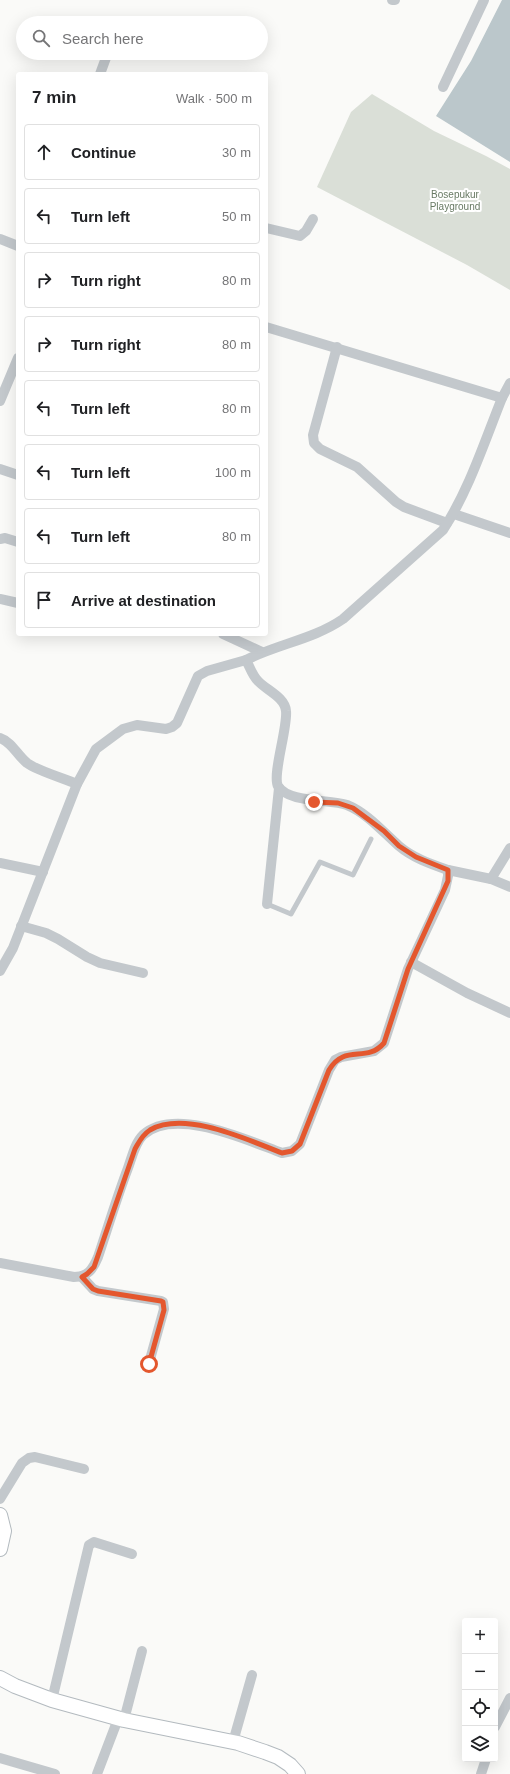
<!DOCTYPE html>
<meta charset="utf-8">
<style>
:root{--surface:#fff;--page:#f2f2f2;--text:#202124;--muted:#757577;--line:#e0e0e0}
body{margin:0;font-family:Helvetica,sans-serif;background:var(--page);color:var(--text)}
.controls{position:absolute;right:12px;bottom:12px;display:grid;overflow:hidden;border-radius:4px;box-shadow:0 4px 16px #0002}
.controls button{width:36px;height:36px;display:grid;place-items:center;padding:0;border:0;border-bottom:1px solid var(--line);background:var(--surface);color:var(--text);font:20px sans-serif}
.stop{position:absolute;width:12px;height:12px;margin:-9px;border:3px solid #e4572e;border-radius:50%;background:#fff}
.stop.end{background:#e4572e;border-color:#fff;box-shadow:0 1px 4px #0008}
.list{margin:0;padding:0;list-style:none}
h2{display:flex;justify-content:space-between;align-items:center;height:52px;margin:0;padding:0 16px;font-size:17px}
h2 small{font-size:13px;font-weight:400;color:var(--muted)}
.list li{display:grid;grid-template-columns:26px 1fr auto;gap:12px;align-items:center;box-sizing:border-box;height:56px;margin:0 8px 8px;padding:0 8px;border:1px solid var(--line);border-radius:4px}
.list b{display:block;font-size:15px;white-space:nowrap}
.list em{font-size:13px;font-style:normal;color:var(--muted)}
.icon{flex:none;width:22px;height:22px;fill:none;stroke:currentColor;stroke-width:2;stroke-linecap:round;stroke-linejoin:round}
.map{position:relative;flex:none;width:510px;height:1774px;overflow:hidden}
.search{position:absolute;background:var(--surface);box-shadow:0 4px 16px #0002;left:16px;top:16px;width:252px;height:44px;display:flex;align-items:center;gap:10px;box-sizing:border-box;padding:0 14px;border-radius:22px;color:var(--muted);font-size:15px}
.panel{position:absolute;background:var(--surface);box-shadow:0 4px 16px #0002;left:16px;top:72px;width:252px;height:564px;border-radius:4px}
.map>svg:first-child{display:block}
.green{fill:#dadfd7}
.water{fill:#bbc7cb}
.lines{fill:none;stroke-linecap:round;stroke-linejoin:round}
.secondary-casing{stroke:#b3babf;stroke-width:16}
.lane{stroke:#c3c8cc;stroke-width:5}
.street{stroke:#c3c8cc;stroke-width:10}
.secondary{stroke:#fff;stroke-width:14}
.route{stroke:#e4572e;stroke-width:5}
.labels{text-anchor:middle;stroke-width:4;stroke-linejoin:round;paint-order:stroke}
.park-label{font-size:10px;fill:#687a64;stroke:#fff}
</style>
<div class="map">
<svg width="510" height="1774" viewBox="0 0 510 1774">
<rect width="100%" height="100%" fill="#fafaf8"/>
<path class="green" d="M372 94 434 131 486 156 510 169V290L467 265 317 187 351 112Z"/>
<path class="water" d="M502 0H510V162L436 116 471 61Z"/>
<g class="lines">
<defs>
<g id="secondary">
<path d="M0 1515 4 1531 0 1549"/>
<path d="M0 1678 15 1686 52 1700 124 1720 238 1743 265 1752 278 1757 290 1765 298 1774"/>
</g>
</defs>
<use href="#secondary" class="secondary-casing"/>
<path class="lane" d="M267 904 291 914 320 862 353 875 371 839"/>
<g class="street">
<path d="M392 0H395"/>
<path d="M100 74 107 55"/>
<path d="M443 87 484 0"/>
<path d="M266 228 300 236 306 231 313 219"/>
<path d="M0 239 18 246"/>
<path d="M266 327 502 398 510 383"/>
<path d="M337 347 313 435 314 443 320 449 357 467 396 502 404 507 447 523"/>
<path d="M0 401 18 358"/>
<path d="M0 469 18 475"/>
<path d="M454 514 510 533"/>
<path d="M0 539 5 538 18 542"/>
<path d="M0 599 18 603"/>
<path d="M223 634 262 652"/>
<path d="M0 738C12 742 17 755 27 763 38 771 63 778 77 784"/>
<path d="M0 863 43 872"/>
<path d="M448 870 491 879 510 887"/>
<path d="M491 879 510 848"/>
<path d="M267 904 279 788"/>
<path d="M21 926 46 933 58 939 87 957 100 963 143 973"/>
<path d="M411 962 467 993 510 1013"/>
<path d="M0 971 13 948 77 784 96 749 123 729 137 725 166 729 172 727 177 723 198 676 207 671 246 660"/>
<path d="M0 1263 74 1277C88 1277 93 1269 98 1257 108 1227 117 1197 128 1168 132 1157 135 1143 143 1135 175 1106 249 1141 282 1153L292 1151 300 1144 329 1070 335 1060 341 1057 374 1051 384 1043 408 969 445 890 448 876V870C431 864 413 858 399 846 383 832 367 813 347 805 330 799 288 803 278 786 272 775 288 727 286 711 285 697 266 690 258 681 252 675 250 667 246 660 278 644 314 639 343 619L443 530C469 490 484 443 502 398"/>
<path d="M82 1277 93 1289 98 1291 161 1301 163 1302 164 1309 149 1363"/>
<path d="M0 1499 22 1463 29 1458 35 1457 84 1469"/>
<path d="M52 1700 89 1545 94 1542 132 1554"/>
<path d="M124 1720 142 1651"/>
<path d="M495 1727 510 1698"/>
<path d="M233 1742 252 1675"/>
<path d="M0 1758 55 1774"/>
<path d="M97 1774 118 1719"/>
<path d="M481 1774 486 1759"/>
</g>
<use href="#secondary" class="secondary"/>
</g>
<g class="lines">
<path class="route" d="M149 1364 164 1310 163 1302 161 1301 98 1291 93 1289 82 1277 87 1274 94 1267 135 1149C139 1142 142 1135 150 1130 185 1110 248 1140 282 1153L292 1151 300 1144 329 1070C345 1043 366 1064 384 1043L408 969 448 881V870L416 857 399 846 384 831 353 808 338 803 314 802"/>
</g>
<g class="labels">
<g class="park-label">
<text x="455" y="198">Bosepukur<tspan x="455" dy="12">Playground</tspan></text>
</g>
</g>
</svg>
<div class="controls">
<button>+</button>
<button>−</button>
<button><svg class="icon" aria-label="locate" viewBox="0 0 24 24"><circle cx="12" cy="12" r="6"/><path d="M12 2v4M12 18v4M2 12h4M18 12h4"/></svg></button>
<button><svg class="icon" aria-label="layers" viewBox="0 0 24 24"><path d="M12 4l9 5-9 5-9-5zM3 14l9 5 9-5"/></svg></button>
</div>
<div class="stop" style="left:149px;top:1364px"></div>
<div class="stop end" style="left:314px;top:802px"></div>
<div class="search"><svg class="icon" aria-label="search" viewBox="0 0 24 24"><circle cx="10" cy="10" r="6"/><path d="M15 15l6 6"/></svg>Search here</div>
<section class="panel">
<h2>7 min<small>Walk · 500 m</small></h2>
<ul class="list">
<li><svg class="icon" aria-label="ahead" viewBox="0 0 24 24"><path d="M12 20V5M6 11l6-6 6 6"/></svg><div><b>Continue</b></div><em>30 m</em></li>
<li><svg class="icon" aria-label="left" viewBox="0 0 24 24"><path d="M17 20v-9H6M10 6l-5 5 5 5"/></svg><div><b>Turn left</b></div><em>50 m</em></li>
<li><svg class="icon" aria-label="right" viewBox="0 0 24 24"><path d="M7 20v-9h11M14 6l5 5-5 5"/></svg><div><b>Turn right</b></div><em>80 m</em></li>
<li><svg class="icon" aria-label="right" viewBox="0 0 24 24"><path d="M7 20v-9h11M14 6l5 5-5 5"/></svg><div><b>Turn right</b></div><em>80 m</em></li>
<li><svg class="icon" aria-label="left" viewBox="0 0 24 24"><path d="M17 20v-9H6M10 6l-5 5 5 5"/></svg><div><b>Turn left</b></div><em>80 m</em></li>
<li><svg class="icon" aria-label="left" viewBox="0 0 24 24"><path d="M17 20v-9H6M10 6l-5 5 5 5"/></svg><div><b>Turn left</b></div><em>100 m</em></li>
<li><svg class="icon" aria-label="left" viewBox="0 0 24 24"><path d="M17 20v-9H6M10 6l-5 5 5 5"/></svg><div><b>Turn left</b></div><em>80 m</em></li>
<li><svg class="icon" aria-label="arrive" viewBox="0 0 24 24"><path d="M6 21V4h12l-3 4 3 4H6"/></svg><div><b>Arrive at destination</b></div></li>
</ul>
</section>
</div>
